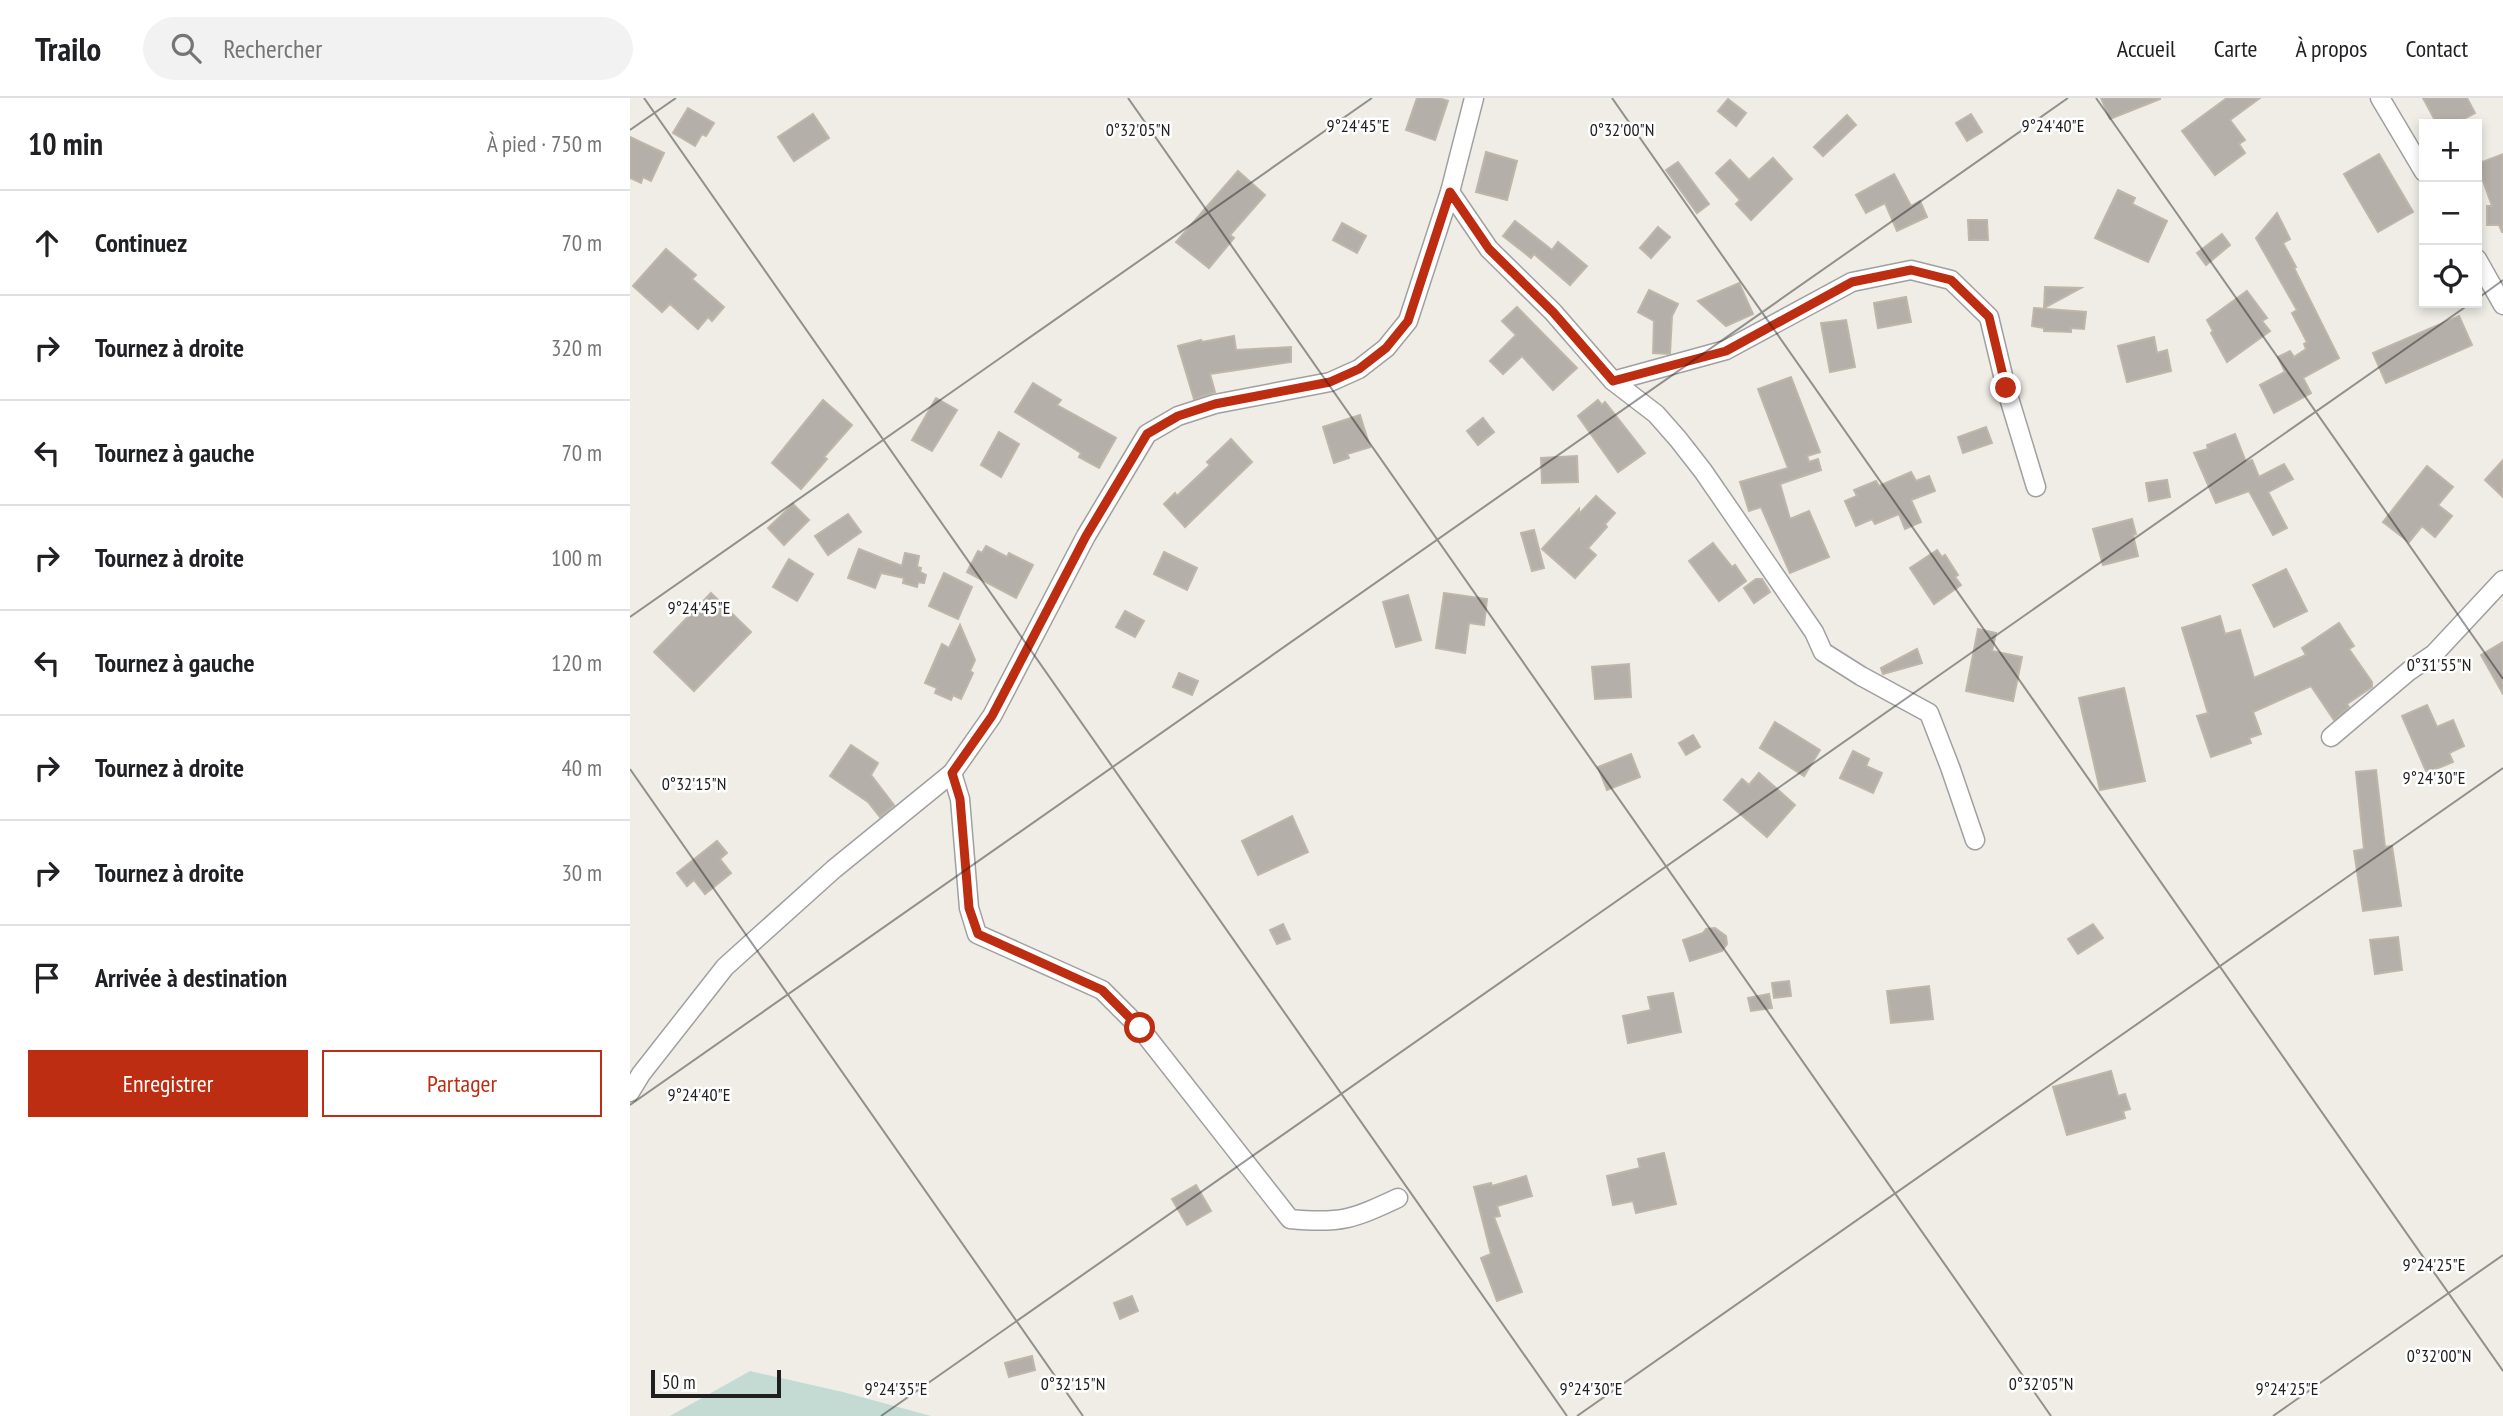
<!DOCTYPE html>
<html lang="fr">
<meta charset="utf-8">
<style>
:root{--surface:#fff;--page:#f2f2f2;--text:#202124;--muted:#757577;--line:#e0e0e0;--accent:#bc2d11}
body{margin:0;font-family:"PT Sans Narrow",sans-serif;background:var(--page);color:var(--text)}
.controls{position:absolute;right:21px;top:21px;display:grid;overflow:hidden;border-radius:0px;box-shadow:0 4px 10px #0003}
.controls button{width:63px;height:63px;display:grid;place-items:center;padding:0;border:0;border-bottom:2px solid var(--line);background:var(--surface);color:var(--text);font:35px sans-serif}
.scale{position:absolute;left:21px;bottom:18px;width:130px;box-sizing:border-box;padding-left:7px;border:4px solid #1f1f1f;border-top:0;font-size:19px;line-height:24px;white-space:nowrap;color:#1f1f1f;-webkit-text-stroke:5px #fff;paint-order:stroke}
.stop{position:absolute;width:21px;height:21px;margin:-16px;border:5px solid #bc2d11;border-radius:50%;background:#fff}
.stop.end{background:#bc2d11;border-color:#fff;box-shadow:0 2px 7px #0008}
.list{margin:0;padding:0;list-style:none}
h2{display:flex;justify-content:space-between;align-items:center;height:91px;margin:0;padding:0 28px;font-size:30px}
h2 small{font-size:23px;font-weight:400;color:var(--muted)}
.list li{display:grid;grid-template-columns:46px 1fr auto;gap:21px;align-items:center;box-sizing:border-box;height:105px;padding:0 28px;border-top:2px solid var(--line)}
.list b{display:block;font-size:26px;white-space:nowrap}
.list em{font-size:23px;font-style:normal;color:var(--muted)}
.actions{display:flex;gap:14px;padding:21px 28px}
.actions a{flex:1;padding:16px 0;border:2px solid var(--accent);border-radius:0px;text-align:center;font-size:24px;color:var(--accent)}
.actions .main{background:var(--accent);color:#fff}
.icon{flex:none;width:38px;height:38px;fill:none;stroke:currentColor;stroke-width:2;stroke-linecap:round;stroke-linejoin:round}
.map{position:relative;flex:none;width:1873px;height:1318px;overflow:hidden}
header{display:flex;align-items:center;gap:42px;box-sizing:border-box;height:98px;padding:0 35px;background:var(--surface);border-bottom:2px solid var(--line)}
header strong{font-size:33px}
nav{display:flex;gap:38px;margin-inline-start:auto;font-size:24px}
.search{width:490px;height:63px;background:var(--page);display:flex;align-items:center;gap:18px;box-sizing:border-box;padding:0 24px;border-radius:38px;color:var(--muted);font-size:26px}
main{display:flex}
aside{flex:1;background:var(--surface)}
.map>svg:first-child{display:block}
.wetland{fill:#c4dbd4}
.building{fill:#b4afa8;stroke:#bfb6a9;stroke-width:2}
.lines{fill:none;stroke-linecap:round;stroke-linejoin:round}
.street-casing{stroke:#a0a0a0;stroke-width:21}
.street{stroke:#fff;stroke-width:18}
.route{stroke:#bc2d11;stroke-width:9}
.ticks{fill:none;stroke:#1f1f1f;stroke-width:2;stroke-opacity:0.45}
.ticks-label{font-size:18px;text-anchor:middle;fill:#1f1f1f;stroke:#fff;stroke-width:5;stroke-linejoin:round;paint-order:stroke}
</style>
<header>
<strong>Trailo</strong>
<div class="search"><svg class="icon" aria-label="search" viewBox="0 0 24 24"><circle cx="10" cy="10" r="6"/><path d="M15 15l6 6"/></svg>Rechercher</div>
<nav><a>Accueil</a><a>Carte</a><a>À propos</a><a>Contact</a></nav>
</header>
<main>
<aside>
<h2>10 min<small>À pied · 750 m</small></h2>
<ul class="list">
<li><svg class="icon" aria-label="ahead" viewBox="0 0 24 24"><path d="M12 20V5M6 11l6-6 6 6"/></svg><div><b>Continuez</b></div><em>70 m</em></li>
<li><svg class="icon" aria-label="right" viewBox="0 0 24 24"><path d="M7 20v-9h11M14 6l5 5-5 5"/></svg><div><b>Tournez à droite</b></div><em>320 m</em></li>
<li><svg class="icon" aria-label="left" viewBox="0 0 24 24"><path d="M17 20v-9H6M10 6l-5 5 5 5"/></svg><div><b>Tournez à gauche</b></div><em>70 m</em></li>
<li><svg class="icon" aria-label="right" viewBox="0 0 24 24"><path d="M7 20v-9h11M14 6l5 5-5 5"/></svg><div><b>Tournez à droite</b></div><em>100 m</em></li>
<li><svg class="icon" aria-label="left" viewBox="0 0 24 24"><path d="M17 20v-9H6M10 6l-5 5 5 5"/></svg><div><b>Tournez à gauche</b></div><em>120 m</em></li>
<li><svg class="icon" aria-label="right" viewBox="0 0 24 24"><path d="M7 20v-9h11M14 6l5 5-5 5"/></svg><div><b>Tournez à droite</b></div><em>40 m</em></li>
<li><svg class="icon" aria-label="right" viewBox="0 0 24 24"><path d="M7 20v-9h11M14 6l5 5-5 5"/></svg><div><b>Tournez à droite</b></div><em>30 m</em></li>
<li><svg class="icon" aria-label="arrive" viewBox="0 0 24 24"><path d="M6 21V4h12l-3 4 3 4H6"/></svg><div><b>Arrivée à destination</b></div></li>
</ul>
<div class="actions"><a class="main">Enregistrer</a><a>Partager</a></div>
</aside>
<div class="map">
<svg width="1873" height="1318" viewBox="0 0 1873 1318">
<rect width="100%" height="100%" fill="#efede6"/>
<path class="wetland" d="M120 1273 213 1294 301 1318H40Z"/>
<g class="building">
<path d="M787 0H809L818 3 805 42 776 32Z"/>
<path d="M1471 0H1530V1L1480 21Z"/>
<path d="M1597 0H1630L1600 22 1615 42 1609 46 1615 55 1585 77 1552 33Z"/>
<path d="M1793 0H1837L1845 15 1824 26H1807Z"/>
<path d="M1098 1 1116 15 1106 28 1088 13Z"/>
<path d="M58 10 84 25 76 38 72 36 65 48 43 35Z"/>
<path d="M183 16 199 40 164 63 148 39Z"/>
<path d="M1341 16 1352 34 1337 43 1326 25Z"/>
<path d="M1217 17 1226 27 1193 58 1184 49Z"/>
<path d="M0 39 34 55 21 83 13 79 11 85 0 80Z"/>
<path d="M856 54 887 63 877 102 846 94Z"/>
<path d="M1749 56 1783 114 1748 134 1714 76Z"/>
<path d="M1873 56V134H1872L1869 127H1857V108H1862L1847 66Z"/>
<path d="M1143 60 1162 81 1121 122 1106 106 1110 102 1086 75 1100 62 1119 82Z"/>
<path d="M1048 64 1079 106 1067 115 1036 72Z"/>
<path d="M608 73 635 97 600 137 604 140 579 170 546 144Z"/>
<path d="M1264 76 1281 108 1290 103 1297 119 1267 133 1255 105 1236 115 1226 97Z"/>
<path d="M1488 92 1505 100 1502 106 1537 123 1518 164 1465 140Z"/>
<path d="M1647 115 1660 141 1653 145 1666 169 1664 170 1709 260 1673 280 1681 295 1644 315 1630 287 1655 274 1648 259 1660 253 1664 259 1676 251 1674 246 1677 244 1662 215 1667 212 1626 140Z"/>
<path d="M1338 122H1357L1358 142H1339Z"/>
<path d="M885 123 922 152 928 144 957 168 940 187 904 156 901 160 873 138Z"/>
<path d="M712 125 736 138 727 155 703 142Z"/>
<path d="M1028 129 1040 139 1021 160 1010 150Z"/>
<path d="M1592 136 1600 147 1576 167 1567 155Z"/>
<path d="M36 151 66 177 62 181 94 209 82 223 78 219 68 231 40 206 32 214 3 188Z"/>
<path d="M1109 185 1123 216 1096 228 1068 203Z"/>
<path d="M1415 189 1451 190 1414 210Z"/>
<path d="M1019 192 1048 206 1042 218 1040 256 1023 255 1024 223 1008 214Z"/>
<path d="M1617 193 1637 220 1632 223 1640 233 1597 264 1581 235 1583 233 1577 222Z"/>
<path d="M1276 199 1281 224 1248 230 1244 205Z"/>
<path d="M887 209 947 270 923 292 892 258 873 276 860 263 886 237 872 223Z"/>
<path d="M1404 210 1456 214 1454 231 1441 230V234L1414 233V230L1402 228Z"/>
<path d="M1829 218 1842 247 1756 285 1743 255Z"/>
<path d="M1216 222 1225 269 1200 274 1191 225Z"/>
<path d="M604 238 606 252 661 249V264L580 276 585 294 564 301 548 248 571 242 572 244Z"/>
<path d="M1524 239 1527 255 1537 252 1541 273 1497 284 1488 248Z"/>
<path d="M1161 279 1190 354 1177 358 1179 364 1188 361 1191 372 1150 386 1160 421 1179 413 1199 459 1160 475 1131 409 1119 413 1110 384 1158 370 1128 291Z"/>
<path d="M403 285 431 302 427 307 486 340 469 370 449 359 451 355 385 314Z"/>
<path d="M306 300 327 312 302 353 282 342Z"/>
<path d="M193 302 222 327 194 359 197 361 171 391 142 365Z"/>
<path d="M968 302 972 307 975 304 1015 355 988 374 948 318Z"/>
<path d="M730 317 740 349 717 356 719 360 704 365 693 329Z"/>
<path d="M853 320 864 334 848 347 837 333Z"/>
<path d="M1356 329 1362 345 1333 355 1328 339Z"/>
<path d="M369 334 389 346 371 379 351 367Z"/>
<path d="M1605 336 1616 364 1622 362 1629 379 1654 366 1663 381 1638 394 1657 430 1643 437 1619 393 1586 405 1564 355 1578 351 1577 347Z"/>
<path d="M601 341 622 364 555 429 534 406 545 395 547 398 580 367 577 364Z"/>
<path d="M947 358 948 384 912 385 911 360Z"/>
<path d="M1873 362V399L1855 382Z"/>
<path d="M1797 368 1823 389 1808 407 1822 418 1805 439 1792 428 1779 444 1753 424Z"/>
<path d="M1281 374 1286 383 1299 378 1305 393 1281 402 1291 424 1275 431 1269 416 1245 426 1242 421 1226 428 1215 403 1227 398 1224 392 1246 383 1249 388Z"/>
<path d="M1537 382 1540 399 1519 403 1516 385Z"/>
<path d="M966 398 985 415 975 426 977 429 958 450 966 457 945 480 912 451 949 411V416Z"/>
<path d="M163 406 179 422 154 447 138 430Z"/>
<path d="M218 416 231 434 198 457 185 438Z"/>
<path d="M1502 421 1506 436 1503 437 1508 458 1473 467 1463 431Z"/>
<path d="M904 432 914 470 902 473 891 435Z"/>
<path d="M1083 445 1102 469 1105 467 1116 483 1089 503 1059 463Z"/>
<path d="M356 448 377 459 379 455 403 467 386 500 337 474 348 453 352 455Z"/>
<path d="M229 451 272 468 275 455 289 458 287 469 291 470 290 474 296 477 294 485 288 484 287 489 273 485 274 480 251 475 245 490 218 480Z"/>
<path d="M1307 452 1312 459 1315 457 1328 477 1325 479 1331 487 1304 506 1280 470Z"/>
<path d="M534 454 567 470 557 492 524 476Z"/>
<path d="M159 461 183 476 167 503 143 489Z"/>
<path d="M1656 471 1677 513 1644 529 1623 487Z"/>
<path d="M314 475 342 489 328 521 299 508Z"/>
<path d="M1126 481H1132L1140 494 1124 505 1114 490Z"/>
<path d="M81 495 121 534 64 593 24 554Z"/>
<path d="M814 495 857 501 854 527 839 525 835 555 806 550Z"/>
<path d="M778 497 791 542 766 549 753 504Z"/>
<path d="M495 513 514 523 505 539 486 529Z"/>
<path d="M1590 518 1595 536 1610 532 1624 580 1676 557 1672 550 1709 525 1724 548 1719 551 1742 584V589L1717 606 1719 609 1704 622 1681 588 1623 614 1631 636 1619 640 1621 645 1581 659 1567 618 1578 615 1552 530Z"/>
<path d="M330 527 345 562 340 573 343 575 331 601 323 597 321 602 305 595 307 590 295 585 312 546 319 550Z"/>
<path d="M1348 531 1366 535 1362 553 1392 559 1383 603 1336 593Z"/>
<path d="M1873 544V596L1851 557Z"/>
<path d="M1287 551 1292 565 1253 576 1251 570Z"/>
<path d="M999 566 1001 599 965 601 962 569Z"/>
<path d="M549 575 568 583 562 597 543 589Z"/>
<path d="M1494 590 1515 683 1470 692 1449 600Z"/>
<path d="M1797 607 1807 629 1823 622 1834 648 1819 655 1823 664 1801 673H1796L1772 618Z"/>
<path d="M1145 624 1190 652 1174 678 1130 650Z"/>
<path d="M1063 637 1070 649 1056 657 1049 645Z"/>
<path d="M221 647 248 665 241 677 264 707 250 719 238 704 200 678Z"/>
<path d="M1223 653 1239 661 1236 668 1252 675 1243 695 1210 680Z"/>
<path d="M1001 656 1010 679 977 692 968 669Z"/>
<path d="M1746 672 1755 749 1762 748 1771 808 1733 813 1724 753 1734 751 1726 674Z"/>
<path d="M1129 675 1165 707 1137 739 1094 702 1112 681 1119 687Z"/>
<path d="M662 718 678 754 628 777 612 743Z"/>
<path d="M87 743 97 755 90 761 101 775 75 796 64 782 57 788 47 775Z"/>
<path d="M653 826 660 841 647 846 640 832Z"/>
<path d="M1463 826 1473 840 1448 856 1438 841Z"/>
<path d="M1085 830 1096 838 1097 846 1092 853 1060 863 1053 842 1073 835 1076 831Z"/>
<path d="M1768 839 1772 872 1745 876 1740 842Z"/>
<path d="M1159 883 1161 898 1144 900 1142 885Z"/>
<path d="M1299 888 1303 921 1261 925 1257 893Z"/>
<path d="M1043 895 1051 934 998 945 993 918 1021 912 1018 899Z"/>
<path d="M1139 896 1142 910 1121 913 1118 900Z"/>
<path d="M1481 973 1488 998 1495 996 1500 1011 1493 1013 1495 1020 1437 1037 1423 989Z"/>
<path d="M1034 1055 1046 1106 1006 1115 1003 1103 983 1107 977 1078 1010 1070 1008 1061Z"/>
<path d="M896 1078 902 1098 867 1108 870 1118 864 1119 892 1194 867 1203 851 1160 861 1156 844 1089 861 1085 862 1088Z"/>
<path d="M566 1087 581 1113 557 1127 542 1101Z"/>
<path d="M502 1198 508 1213 490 1221 484 1205Z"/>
<path d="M402 1258 405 1272 379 1279 375 1265Z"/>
</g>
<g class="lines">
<defs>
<g id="street">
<path d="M1750 0 1794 74"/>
<path d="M820 94 859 151 923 214 983 283 1026 316 1048 341 1073 373 1184 534 1193 554 1231 578 1299 615 1320 669 1345 742"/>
<path d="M1847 161 1873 207"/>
<path d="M983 283 1096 252 1222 184 1281 172 1321 182 1359 219 1376 290 1406 389"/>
<path d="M1701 639 1779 573 1804 556 1873 482"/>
<path d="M322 675 330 701 339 810 347 836 472 892 510 930 660 1121C711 1126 723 1121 768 1100"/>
<path d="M0 994 11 976 95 869 204 771 322 675 362 618 456 438 517 336 548 318 585 306 700 284 729 271 756 250 778 223 820 94 844 0"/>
</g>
</defs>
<use href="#street" class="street-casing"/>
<use href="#street" class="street"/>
</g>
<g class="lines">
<path class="route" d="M510 930 472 892 348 836 339 810 330 701 322 675 362 618 456 438 517 336 548 318 585 306 700 284 729 271 756 250 778 223 820 94 859 151 923 214 983 283 1096 253 1222 184 1281 172 1321 182 1359 219 1376 290"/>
</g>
<path class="ticks" d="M14 0 937 1318M498 0 1421 1318M982 0 1873 1273M1466 0 1873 581M0 32 46 0M1847 201 1873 182M0 519 742 0M0 671 453 1318M0 1007 1438 0M251 1318 1841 205M947 1318 1873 670M1643 1318 1873 1157"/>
<g class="ticks-label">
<text x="728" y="34">9°24'45"E</text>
<text x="1423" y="34">9°24'40"E</text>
<text x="508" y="38">0°32'05"N</text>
<text x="992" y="38">0°32'00"N</text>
<text x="69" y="516">9°24'45"E</text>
<text x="1809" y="573">0°31'55"N</text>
<text x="1804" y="686">9°24'30"E</text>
<text x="64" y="692">0°32'15"N</text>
<text x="69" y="1003">9°24'40"E</text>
<text x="1804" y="1173">9°24'25"E</text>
<text x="1809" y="1264">0°32'00"N</text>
<text x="443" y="1292">0°32'15"N</text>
<text x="1411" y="1292">0°32'05"N</text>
<text x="266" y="1297">9°24'35"E</text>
<text x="961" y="1297">9°24'30"E</text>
<text x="1657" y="1297">9°24'25"E</text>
</g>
</svg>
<div class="controls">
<button>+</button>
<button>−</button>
<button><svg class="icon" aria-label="locate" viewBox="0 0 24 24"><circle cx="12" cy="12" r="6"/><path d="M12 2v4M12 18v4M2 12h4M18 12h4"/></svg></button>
</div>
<div class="scale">50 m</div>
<div class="stop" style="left:510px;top:930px"></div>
<div class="stop end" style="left:1376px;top:290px"></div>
</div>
</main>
